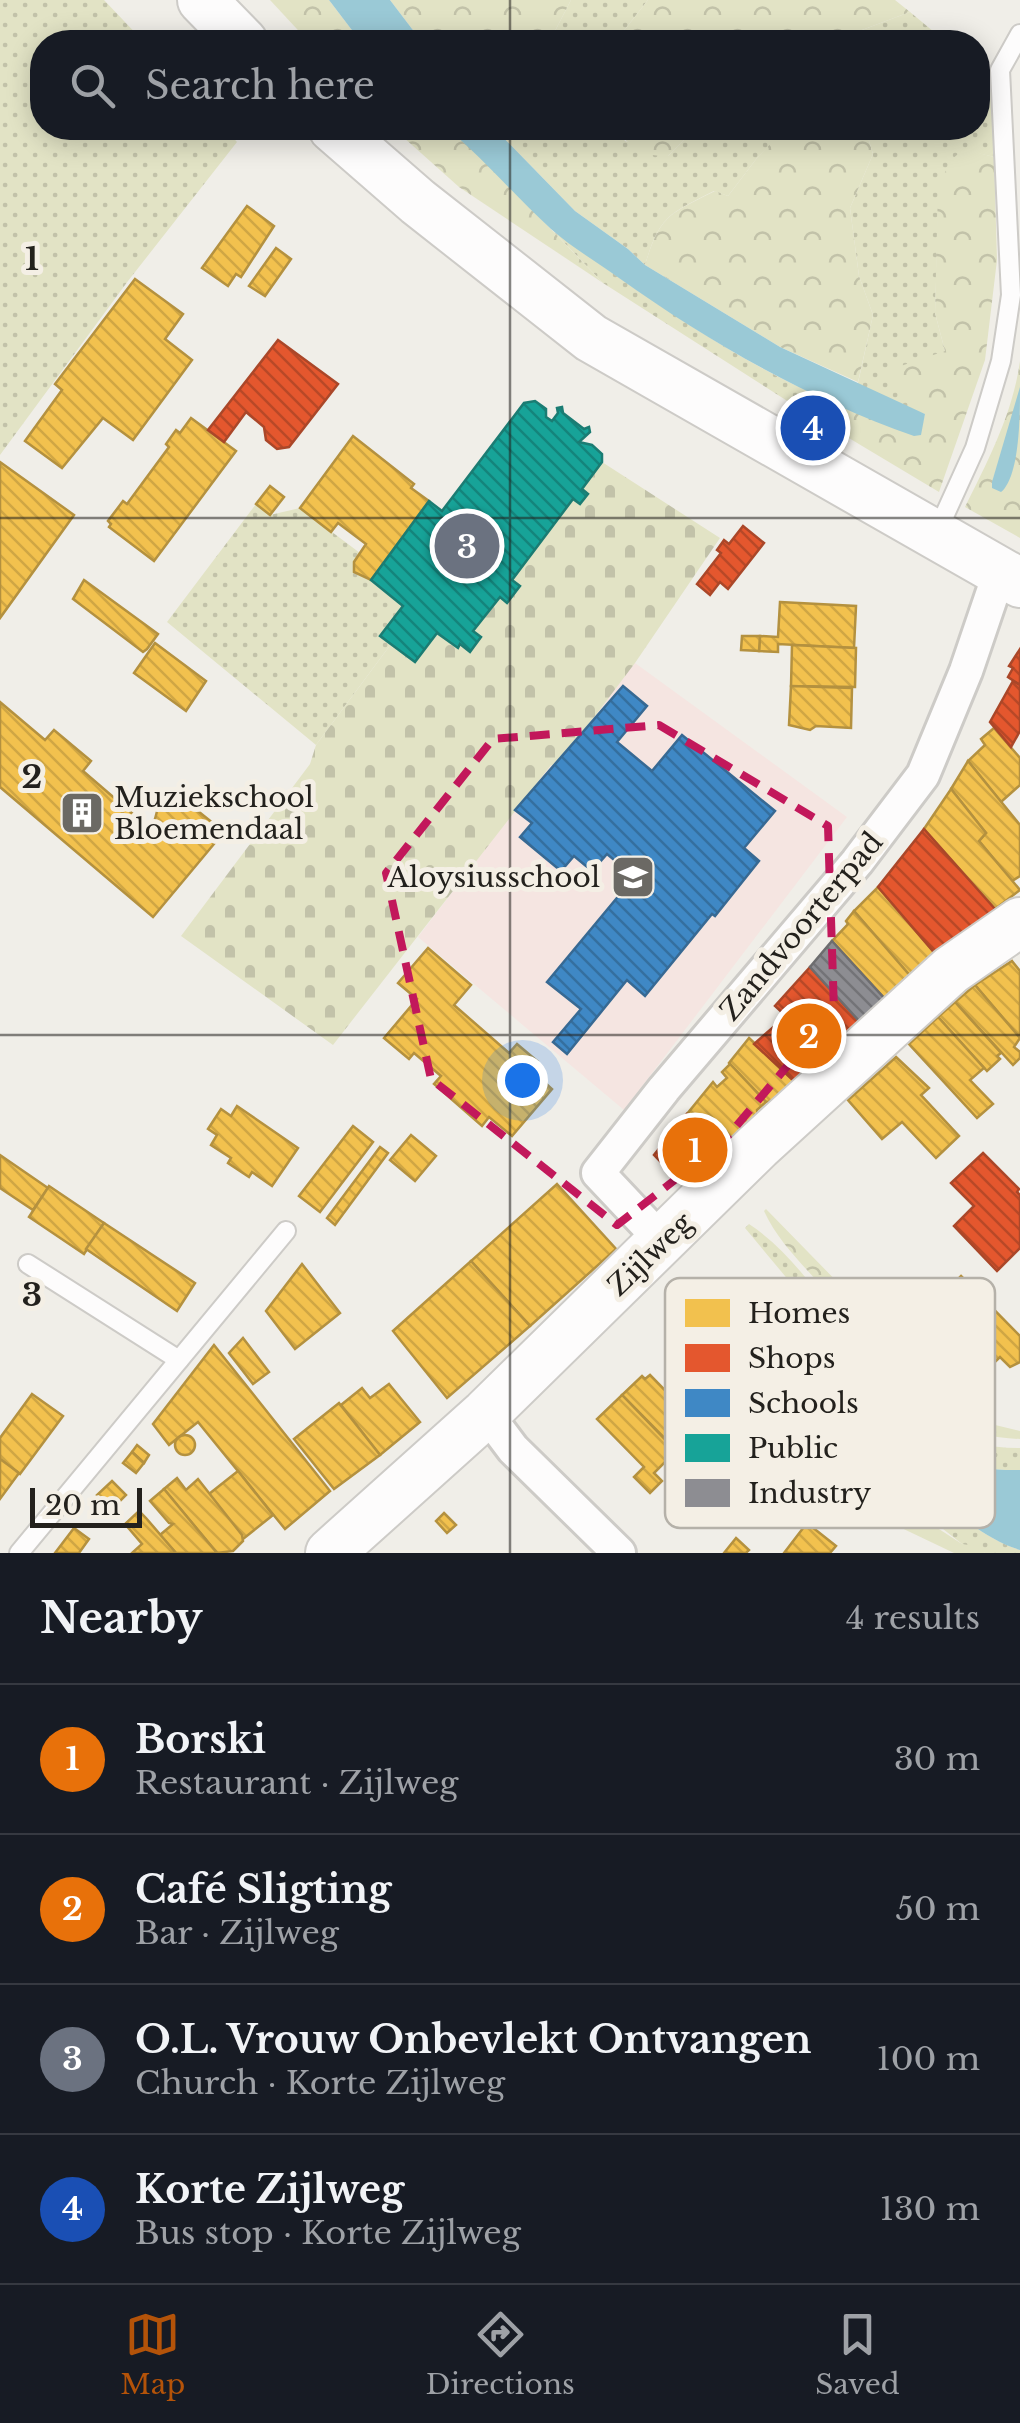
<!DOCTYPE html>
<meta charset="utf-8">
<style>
:root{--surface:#171b24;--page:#20242c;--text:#f1f3f6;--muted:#9ea1a6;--line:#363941;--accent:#b45309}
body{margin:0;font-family:"Libre Baskerville",serif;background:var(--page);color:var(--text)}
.scale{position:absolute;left:30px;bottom:25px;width:112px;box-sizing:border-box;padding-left:10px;border:5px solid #23211d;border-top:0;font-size:28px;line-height:35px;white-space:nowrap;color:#23211d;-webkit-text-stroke:8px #f4efe5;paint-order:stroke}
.you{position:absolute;left:522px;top:1080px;width:35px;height:35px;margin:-25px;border:8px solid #fff;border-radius:50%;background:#1a73e8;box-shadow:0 0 0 15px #1a73e833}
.badge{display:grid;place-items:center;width:65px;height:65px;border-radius:50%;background:var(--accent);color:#fff;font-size:32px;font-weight:700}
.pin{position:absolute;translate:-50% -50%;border:5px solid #fff;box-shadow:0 2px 10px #0006}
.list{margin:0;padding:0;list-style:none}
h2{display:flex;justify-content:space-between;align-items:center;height:130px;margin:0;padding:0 40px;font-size:42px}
h2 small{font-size:32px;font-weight:400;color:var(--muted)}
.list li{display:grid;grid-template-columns:65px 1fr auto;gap:30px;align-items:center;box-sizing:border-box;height:150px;padding:0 40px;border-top:2px solid var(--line)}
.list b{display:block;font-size:38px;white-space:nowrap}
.list p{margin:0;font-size:32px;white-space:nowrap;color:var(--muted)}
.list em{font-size:32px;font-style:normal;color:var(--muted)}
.icon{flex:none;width:55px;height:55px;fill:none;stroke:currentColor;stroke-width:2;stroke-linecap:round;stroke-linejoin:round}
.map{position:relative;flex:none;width:1020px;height:1553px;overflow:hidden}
.search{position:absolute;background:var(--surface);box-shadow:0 5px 25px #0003;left:30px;right:30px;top:30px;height:110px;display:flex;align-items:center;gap:25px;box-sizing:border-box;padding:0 35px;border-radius:40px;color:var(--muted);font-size:38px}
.sheet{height:730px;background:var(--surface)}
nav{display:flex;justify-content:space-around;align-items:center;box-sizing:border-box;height:140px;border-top:2px solid var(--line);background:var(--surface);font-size:28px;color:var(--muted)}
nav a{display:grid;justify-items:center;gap:5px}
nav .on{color:var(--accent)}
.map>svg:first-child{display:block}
.education{fill:#f5e5e1}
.grass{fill:url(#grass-dots)}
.forest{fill:url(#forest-crowns)}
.cemetery{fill:url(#cemetery-stones)}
.garden{fill:#e2e3c5}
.water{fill:#9ac9d6}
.homes{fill:url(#homes-back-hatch);stroke:#b4913f;stroke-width:2.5}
.shops{fill:url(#shops-back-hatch);stroke:#aa4729;stroke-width:2.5}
.schools{fill:url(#schools-back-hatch);stroke:#376993;stroke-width:2.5}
.public{fill:url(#public-back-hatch);stroke:#1b7c73;stroke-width:2.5}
.industry{fill:url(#industry-back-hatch);stroke:#6d6d6f;stroke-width:2.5}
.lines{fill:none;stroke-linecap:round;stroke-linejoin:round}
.service-casing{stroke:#cdcbc7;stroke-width:22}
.minor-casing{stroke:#cdcbc7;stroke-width:38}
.secondary-casing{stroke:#cdcbc7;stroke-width:52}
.service{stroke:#fdfcfc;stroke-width:18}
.minor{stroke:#fdfcfc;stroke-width:32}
.secondary{stroke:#fdfcfc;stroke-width:48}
.marked{fill:none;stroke:#c2185b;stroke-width:8;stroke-dasharray:20 12;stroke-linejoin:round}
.grid{fill:none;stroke:#23211d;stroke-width:2.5;stroke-opacity:0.55}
.labels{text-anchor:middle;stroke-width:10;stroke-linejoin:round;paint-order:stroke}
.poi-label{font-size:28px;fill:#23211d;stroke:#f4efe5;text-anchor:start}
.street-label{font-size:28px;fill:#23211d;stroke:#f4efe5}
.key{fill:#f4efe5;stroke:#b5b1a9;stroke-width:2.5}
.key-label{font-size:28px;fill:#23211d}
.grid-label{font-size:32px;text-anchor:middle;font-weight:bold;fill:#23211d;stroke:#f4efe5;stroke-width:10;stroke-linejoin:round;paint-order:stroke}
</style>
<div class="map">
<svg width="1020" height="1553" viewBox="0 0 1020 1553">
<defs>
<pattern id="grass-dots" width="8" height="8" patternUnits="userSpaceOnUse" patternTransform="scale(2.5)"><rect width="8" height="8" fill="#e2e3c5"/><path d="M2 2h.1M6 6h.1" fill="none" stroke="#c2c2a9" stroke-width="1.8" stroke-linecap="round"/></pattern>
<pattern id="forest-crowns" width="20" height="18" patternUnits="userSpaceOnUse" patternTransform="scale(2.5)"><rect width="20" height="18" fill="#e2e3c5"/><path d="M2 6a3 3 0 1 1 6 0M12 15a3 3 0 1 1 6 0" fill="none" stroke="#c2c2a9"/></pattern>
<pattern id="cemetery-stones" width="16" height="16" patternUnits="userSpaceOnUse" patternTransform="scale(2.5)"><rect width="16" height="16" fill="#e2e3c5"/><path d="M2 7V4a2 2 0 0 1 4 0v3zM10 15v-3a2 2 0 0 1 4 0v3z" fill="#c2c2a9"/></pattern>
<pattern id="homes-back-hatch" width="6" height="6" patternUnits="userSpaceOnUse" patternTransform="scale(2.5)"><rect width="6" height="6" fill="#f2c14e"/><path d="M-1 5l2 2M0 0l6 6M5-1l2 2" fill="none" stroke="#cfa644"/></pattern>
<pattern id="shops-back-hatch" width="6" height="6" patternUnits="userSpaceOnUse" patternTransform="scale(2.5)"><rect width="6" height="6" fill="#e4572e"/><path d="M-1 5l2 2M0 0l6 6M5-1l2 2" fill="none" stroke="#b84827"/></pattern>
<pattern id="schools-back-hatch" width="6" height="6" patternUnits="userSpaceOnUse" patternTransform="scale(2.5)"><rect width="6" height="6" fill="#3f88c5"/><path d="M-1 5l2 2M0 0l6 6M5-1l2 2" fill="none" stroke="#346f9f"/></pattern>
<pattern id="public-back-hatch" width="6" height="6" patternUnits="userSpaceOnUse" patternTransform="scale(2.5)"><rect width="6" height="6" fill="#17a398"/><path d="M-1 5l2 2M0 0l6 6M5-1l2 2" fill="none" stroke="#14847b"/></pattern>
<pattern id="industry-back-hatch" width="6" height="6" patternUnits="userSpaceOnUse" patternTransform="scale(2.5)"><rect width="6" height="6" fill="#8d8d92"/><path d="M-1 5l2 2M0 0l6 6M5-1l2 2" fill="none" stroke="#737377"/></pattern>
</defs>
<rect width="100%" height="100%" fill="#f0eee8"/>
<path class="education" d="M635 663 847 817 624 1110 418 937 515 810 551 765 555 767Z"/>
<g class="grass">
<path d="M0 0H104L144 42H42V128H224L237 142 128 281 0 455Z"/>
<path d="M571 0H648L615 42H543L555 31Z"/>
<path d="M910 12 946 42H830Z"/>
<path d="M978 69 996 85 994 157 964 150 939 187 935 313 945 351 925 414 856 392 873 315 859 276 850 208 873 154 867 134 861 128H978Z"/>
<path d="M494 128H615L625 141 668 156 696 128H788L757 158 728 196 714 191C669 214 660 215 645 265L628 249 575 211Z"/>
<path d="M553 231C639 292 726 355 822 398L792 404 603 283Z"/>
<path d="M256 504 270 515 300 508 360 553 354 562 355 572 371 580 403 606 381 635 391 644 316 745 167 622Z"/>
<path d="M749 1224C850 1291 873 1449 1020 1448V1470C932 1473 875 1418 836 1345L804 1439C815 1466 838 1484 867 1490 887 1494 908 1484 928 1496 960 1514 985 1539 1020 1550V1553H985L962 1544 938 1525 871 1507 868 1512 785 1472 779 1461 774 1452V1426L800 1357 804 1319 790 1282 745 1228Z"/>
</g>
<g class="forest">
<path d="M270 0H329L361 42H309Z"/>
<path d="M390 0H571L555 31 543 42H422Z"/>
<path d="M648 0H895L910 12 830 42H615Z"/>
<path d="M393 128H447L482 158 603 283 459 187Z"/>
<path d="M615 128H696L668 156C643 157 630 147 615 128Z"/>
<path d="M786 128H861L867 134 873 154 850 208 859 276 873 315 858 382 780 347 645 265C660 215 669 214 715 191L728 196 757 158Z"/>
<path d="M964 149 994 157 997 260 985 360 939 492 792 404 856 392 920 434 925 414 886 371 945 351 935 313 938 187 951 160Z"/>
<path d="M1020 361V538L965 507C988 461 1013 413 1020 361Z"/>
<path d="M766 1209 851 1296 878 1356 906 1382 962 1417 1020 1431V1439C970 1438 915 1413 884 1373 865 1348 850 1321 830 1296 807 1268 779 1244 764 1211Z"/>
</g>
<path class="cemetery" d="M602 462 720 538 635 663 564 757 554 767 551 765 333 1045 181 936 310 764 316 745 391 644 414 662 437 633 457 648 480 637 473 631 500 597 508 602 519 587 512 580 573 499 580 504 588 494 582 489Z"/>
<path class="garden" d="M870 1507 889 1508 922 1518 962 1544 975 1546 985 1553H954L868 1512Z"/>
<g class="water">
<path d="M329 0H390L422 42H361Z"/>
<path d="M447 128H494L575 211 628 249 645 265 780 347 925 414 921 435 914 436C809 399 710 343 619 278 597 262 571 247 551 229 515 196 484 159 447 128Z"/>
<path d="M1020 387C1020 414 1020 476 1001 492L992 488V482Z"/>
<path d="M833 1345H837C875 1418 932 1473 1020 1470V1550C984 1539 960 1513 927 1496 907 1485 887 1493 866 1490 827 1484 801 1454 802 1415 803 1391 815 1360 833 1345Z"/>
</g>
<g class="homes">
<path d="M247 206 274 226 241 277 236 274 228 286 202 268Z"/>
<path d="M276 248 291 259 265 296 249 286Z"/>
<path d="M135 279 183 314 165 339 192 360 133 440 103 418 62 468 25 441 62 390 55 384Z"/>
<path d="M191 418 236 451 154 561 109 527 111 524 108 521 123 501 127 504 169 447 166 444 176 430 180 433Z"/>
<path d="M353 436 414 484 411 488 429 501 371 580 354 572V562L366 544 338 523 331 532 300 508Z"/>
<path d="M0 462 74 515 0 618Z"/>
<path d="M270 486 284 497 270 515 256 504Z"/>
<path d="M84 580 158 634 147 649 143 652 73 599Z"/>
<path d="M780 602 856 606 854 648 778 644V652L759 651 760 636 778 637Z"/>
<path d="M742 636H760L759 651 741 650Z"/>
<path d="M155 643 206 681 186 711 134 673Z"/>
<path d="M792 645 856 648 855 687 791 686Z"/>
<path d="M791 686 852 688 851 728 816 726 810 730 789 725Z"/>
<path d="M0 702 45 740 54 730 91 761 83 771 148 827 155 819 160 800 173 791 224 832 153 917 0 787Z"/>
<path d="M994 728 1020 758V785L1001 802 968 761 985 745 981 739Z"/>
<path d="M968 761 1020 825V876L1012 881 979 841 986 833 951 789Z"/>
<path d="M951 789 986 833 979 841 1020 890 995 909 924 829Z"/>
<path d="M878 887 938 957 912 978 854 911Z"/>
<path d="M854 911 912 978 885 999 832 941 848 924 846 921Z"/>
<path d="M428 948 471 985 454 1005 509 1053 517 1044 537 1061 530 1069 552 1089 512 1136 489 1117 482 1126 434 1084 441 1076 414 1053 409 1059 384 1038 417 999 398 983Z"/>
<path d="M1012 961 1020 971V1038L975 985Z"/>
<path d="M975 985 1020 1038 1014 1047 1020 1052V1058L1013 1065 955 1002Z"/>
<path d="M955 1002 1001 1053 997 1056 1000 1059 987 1071 938 1017Z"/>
<path d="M938 1017 984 1068 970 1080 993 1104 977 1118 909 1044Z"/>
<path d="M749 1038 795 1082 775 1101 766 1102 729 1063Z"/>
<path d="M896 1057 929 1088 921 1095 959 1136 936 1158 902 1122 882 1139 848 1100Z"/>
<path d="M730 1064 766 1102 757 1110 758 1117 721 1150 687 1114 713 1082 717 1087 727 1078 722 1072Z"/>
<path d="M237 1106 298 1148 272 1186 252 1172 249 1177 228 1163 231 1158 211 1145 217 1135 208 1129 221 1109 231 1116Z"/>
<path d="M353 1126 373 1142 320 1212 299 1196Z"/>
<path d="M411 1135 436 1156 415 1181 390 1160Z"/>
<path d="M380 1147 388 1153 335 1225 327 1218Z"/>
<path d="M0 1155 48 1188 33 1210 0 1188Z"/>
<path d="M557 1184 616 1249 530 1326 471 1261Z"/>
<path d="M49 1186 104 1223 84 1254 29 1217Z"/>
<path d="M104 1223 195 1283 177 1311 86 1249Z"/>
<path d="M471 1261 530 1326 447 1398 393 1331Z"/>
<path d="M302 1264 340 1313 295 1349 266 1311Z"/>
<path d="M961 1276 1020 1336V1362L1010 1367 1000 1357 970 1386 933 1351 917 1353 907 1343 911 1325 940 1293 942 1295Z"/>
<path d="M243 1338 269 1372 253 1384 229 1353Z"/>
<path d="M214 1345 330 1491 285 1529 198 1422 169 1445 153 1424Z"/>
<path d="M650 1375 701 1427 697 1431 707 1441 687 1461 622 1395 642 1376 645 1379Z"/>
<path d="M389 1384 420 1422 380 1455 341 1405 362 1388 370 1398Z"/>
<path d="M32 1394 63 1416 20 1474 0 1459V1438Z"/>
<path d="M622 1395 676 1451 654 1473 662 1481 650 1493 634 1477 644 1467 597 1419Z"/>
<path d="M339 1403 380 1455 334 1489 294 1439Z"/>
<circle cx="185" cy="1445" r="10"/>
<path d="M137 1445 149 1455 144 1463 132 1452Z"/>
<path d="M132 1452 144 1463 136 1473 123 1463Z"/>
<path d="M0 1459 19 1473 0 1499Z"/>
<path d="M238 1471 273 1515 243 1539 209 1494Z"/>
<path d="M177 1478 186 1490 198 1479 242 1535 243 1541 233 1551 217 1553 164 1489Z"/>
<path d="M112 1481 126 1495 111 1510 97 1495Z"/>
<path d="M164 1489 217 1553H176L160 1535 173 1524 169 1523 150 1501Z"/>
<path d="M139 1511 146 1518 176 1553H132L142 1544 125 1524Z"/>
<path d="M444 1513 456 1525 447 1533 436 1521Z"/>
<path d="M807 1523 836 1546 830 1553H784Z"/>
<path d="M74 1528 89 1539 79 1553H55Z"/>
<path d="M736 1538 749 1550 746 1553H724Z"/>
</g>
<g class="shops">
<path d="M278 340 338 384 289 447 277 449 266 440 264 427 246 412 224 442 208 430Z"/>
<path d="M743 526 764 543 728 589 720 582 710 595 697 584 721 553 717 550 724 540 729 544Z"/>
<path d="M1020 649V685L1008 677 1013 668 1009 666Z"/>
<path d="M1013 681 1020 685V731L1011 747 990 722Z"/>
<path d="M924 829 995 909 938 957 878 887Z"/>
<path d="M810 967 860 1022 795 1082 754 1044 786 1016 775 1006Z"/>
<path d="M687 1114 721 1150 689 1180 679 1181 654 1155Z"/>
<path d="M983 1153 1019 1189 1017 1192 1020 1195V1248L997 1271 954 1226 974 1206 951 1183Z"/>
</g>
<path class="schools" d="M623 686 647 706 617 742 652 771 682 735 775 811 744 848 759 861 715 916 712 914 645 996 627 980 567 1054 553 1042 581 1009 547 982 621 893 616 889 630 873 607 854 592 871 574 856 561 871 520 837 532 823 515 810Z"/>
<path class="public" d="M535 401 546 409V417L552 421 558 413 557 408 562 407 563 413 584 429 589 427 590 432 579 442 592 445 602 454V462L582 489 588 494 580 504 573 499 512 580 520 586 507 603 500 597 473 631 481 637 470 652 460 644 458 648 437 633 415 662 380 636 403 606 371 580 429 501 442 511 524 403Z"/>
<path class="industry" d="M832 941 885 999 860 1022 810 967Z"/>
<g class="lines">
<defs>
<g id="service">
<path d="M936 534 975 448 1001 361 1011 295 1000 70 1020 34"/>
<path d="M28 1264 179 1360"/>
<path d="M19 1553 286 1231"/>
</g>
<g id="minor">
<path d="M663 1242 598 1173 664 1089 857 862 923 775 966 671 1000 571"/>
<path d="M486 1413 513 1449 619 1553"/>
</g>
<g id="secondary">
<path d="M202 0 243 42"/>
<path d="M333 128 418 202 591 338 1020 583"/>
<path d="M330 1553 486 1413 758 1146 951 970 1020 922"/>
</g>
</defs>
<use href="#service" class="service-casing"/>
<use href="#minor" class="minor-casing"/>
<use href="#secondary" class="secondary-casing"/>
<use href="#service" class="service"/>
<use href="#minor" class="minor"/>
<use href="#secondary" class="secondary"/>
</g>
<path class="marked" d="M659 725 828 826 834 1011 721 1144 617 1225 431 1079 386 873 493 739Z"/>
<path class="grid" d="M510 0V42M510 128V1553M0 518H1020M0 1035H1020"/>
<defs>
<symbol id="building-square" viewBox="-11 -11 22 22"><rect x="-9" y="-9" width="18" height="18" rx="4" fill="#6b6964" stroke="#f4efe5"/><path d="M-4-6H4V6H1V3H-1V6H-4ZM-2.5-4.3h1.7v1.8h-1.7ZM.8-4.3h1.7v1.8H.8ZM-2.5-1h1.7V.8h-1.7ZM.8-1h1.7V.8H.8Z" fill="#fff"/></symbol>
<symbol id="school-square" viewBox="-11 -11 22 22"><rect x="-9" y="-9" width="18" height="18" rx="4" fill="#6b6964" stroke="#f4efe5"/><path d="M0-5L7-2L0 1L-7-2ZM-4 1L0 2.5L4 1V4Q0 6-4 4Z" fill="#fff"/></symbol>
</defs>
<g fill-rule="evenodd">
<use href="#building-square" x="57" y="788" width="50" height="50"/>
<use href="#school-square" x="608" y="852" width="50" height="50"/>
</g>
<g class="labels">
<g class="poi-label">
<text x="114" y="807">Muziekschool<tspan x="114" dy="32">Bloemendaal</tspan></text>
<text x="600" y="887" text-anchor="end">Aloysiusschool</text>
</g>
<g class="street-label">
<text transform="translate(801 926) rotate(-50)" y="10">Zandvoorterpad</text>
<text transform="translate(650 1254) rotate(-44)" y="10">Zijlweg</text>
</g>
</g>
<rect x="665" y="1278" width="330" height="250" rx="15" class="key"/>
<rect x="685" y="1299" width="45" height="28" fill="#f2c14e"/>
<rect x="685" y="1344" width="45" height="28" fill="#e4572e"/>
<rect x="685" y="1389" width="45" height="28" fill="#3f88c5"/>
<rect x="685" y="1434" width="45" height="28" fill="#17a398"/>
<rect x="685" y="1479" width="45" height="28" fill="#8d8d92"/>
<g class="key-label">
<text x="748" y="1323">Homes</text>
<text x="748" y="1368">Shops</text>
<text x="748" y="1413">Schools</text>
<text x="748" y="1458">Public</text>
<text x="748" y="1503">Industry</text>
</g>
<g class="grid-label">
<text x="32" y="270">1</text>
<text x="32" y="788">2</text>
<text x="32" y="1306">3</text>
</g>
</svg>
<div class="scale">20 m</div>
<div class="you"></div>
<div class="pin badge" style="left:695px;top:1150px;background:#e8710a">1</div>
<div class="pin badge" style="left:809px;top:1036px;background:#e8710a">2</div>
<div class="pin badge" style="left:467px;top:546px;background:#6b7280">3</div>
<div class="pin badge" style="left:813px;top:428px;background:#1a4fb4">4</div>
<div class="search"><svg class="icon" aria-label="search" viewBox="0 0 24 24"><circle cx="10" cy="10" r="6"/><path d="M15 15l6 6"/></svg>Search here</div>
</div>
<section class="sheet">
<h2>Nearby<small>4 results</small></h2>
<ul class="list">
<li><span class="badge" style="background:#e8710a">1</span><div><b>Borski</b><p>Restaurant · Zijlweg</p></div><em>30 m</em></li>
<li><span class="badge" style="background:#e8710a">2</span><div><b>Café Sligting</b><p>Bar · Zijlweg</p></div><em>50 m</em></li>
<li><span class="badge" style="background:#6b7280">3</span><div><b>O.L. Vrouw Onbevlekt Ontvangen</b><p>Church · Korte Zijlweg</p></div><em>100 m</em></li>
<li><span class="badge" style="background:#1a4fb4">4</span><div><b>Korte Zijlweg</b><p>Bus stop · Korte Zijlweg</p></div><em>130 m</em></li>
</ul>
</section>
<nav>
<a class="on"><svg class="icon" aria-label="map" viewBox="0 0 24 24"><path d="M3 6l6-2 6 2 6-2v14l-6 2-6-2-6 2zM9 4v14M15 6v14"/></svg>Map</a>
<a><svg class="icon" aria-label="directions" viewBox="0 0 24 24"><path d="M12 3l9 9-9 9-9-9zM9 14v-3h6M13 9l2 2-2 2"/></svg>Directions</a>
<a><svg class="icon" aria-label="saved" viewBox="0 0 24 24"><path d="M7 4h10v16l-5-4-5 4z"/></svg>Saved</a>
</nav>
